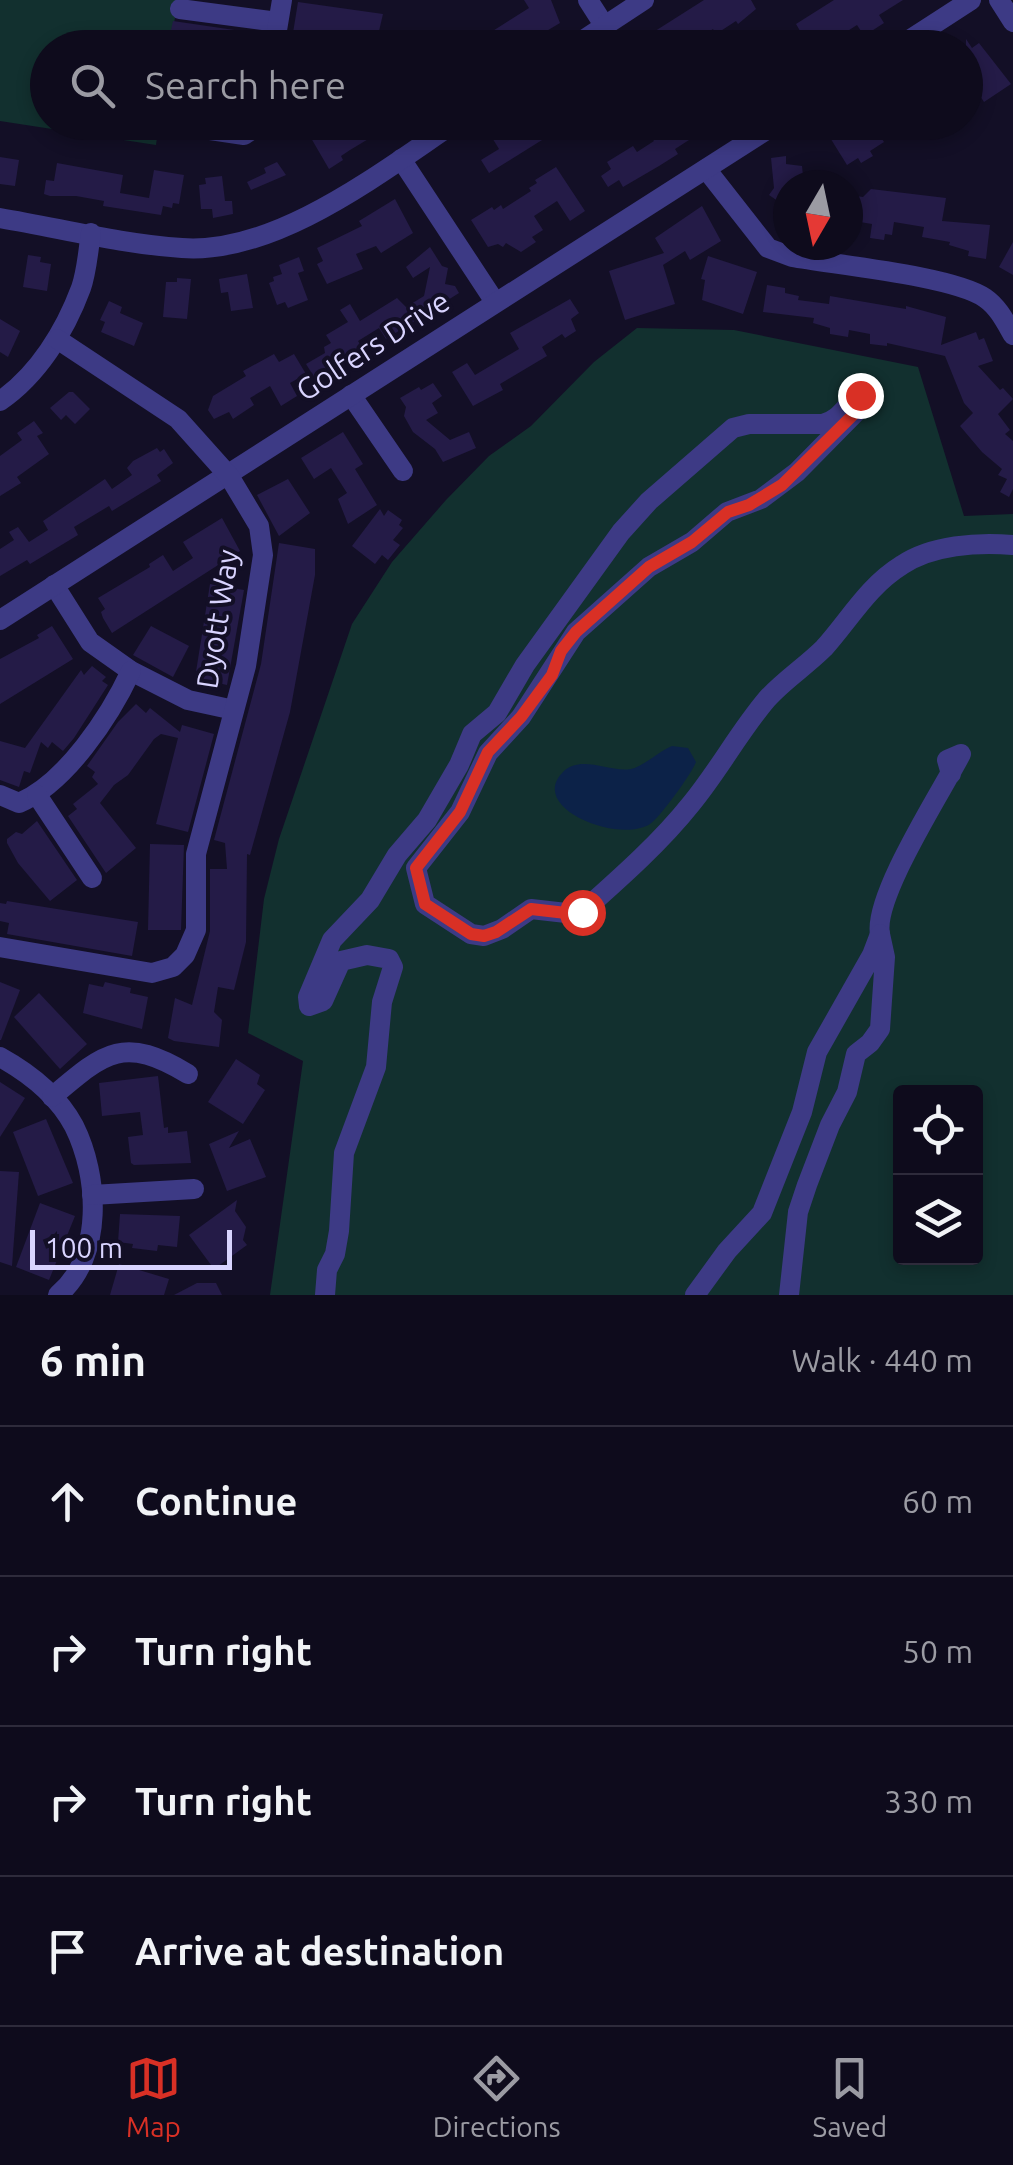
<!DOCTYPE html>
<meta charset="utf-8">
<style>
:root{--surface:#0e0b1c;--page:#171425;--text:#f1f3f6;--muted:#9b9ba3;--line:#2e2b3b;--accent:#d93025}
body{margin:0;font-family:Ubuntu,sans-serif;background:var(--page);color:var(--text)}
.controls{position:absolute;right:30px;bottom:30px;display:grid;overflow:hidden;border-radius:10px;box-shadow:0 5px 15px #0003}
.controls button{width:90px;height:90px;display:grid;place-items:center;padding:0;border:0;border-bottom:2px solid var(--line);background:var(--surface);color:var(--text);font:50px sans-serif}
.compass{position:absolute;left:773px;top:170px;width:90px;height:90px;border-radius:50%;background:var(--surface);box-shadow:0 5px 15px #0003;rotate:189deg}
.scale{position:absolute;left:30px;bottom:25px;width:202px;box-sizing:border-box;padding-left:10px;border:5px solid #d9d4ff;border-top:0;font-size:28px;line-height:35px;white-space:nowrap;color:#d9d4ff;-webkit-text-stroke:8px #130f26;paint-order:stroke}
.stop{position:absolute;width:30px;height:30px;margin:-22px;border:8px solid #d93025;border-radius:50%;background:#fff}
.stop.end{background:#d93025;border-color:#fff;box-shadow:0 2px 10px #0008}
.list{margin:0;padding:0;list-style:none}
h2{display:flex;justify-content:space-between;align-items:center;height:130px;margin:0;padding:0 40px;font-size:42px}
h2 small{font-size:32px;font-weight:400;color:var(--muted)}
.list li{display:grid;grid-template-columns:65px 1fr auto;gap:30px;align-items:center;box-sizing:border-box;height:150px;padding:0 40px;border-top:2px solid var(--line)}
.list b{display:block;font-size:38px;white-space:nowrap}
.list em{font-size:32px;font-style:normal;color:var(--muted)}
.icon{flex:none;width:55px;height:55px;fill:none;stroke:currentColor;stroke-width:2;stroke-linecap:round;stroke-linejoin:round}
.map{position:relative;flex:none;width:1013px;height:1295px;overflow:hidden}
.search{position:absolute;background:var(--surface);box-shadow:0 5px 15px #0003;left:30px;right:30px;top:30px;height:110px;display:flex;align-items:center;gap:25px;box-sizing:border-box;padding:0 35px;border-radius:55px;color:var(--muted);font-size:38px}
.sheet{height:730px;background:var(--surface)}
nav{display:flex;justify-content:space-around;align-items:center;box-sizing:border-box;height:140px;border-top:2px solid var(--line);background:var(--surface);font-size:28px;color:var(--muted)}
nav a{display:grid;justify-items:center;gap:5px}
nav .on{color:var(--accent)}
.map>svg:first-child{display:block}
.green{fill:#12302f;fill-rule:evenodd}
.water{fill:#0c2248}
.building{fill:#241b47}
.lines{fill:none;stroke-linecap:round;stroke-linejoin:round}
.minor{stroke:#3d3a85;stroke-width:20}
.route{stroke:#d93025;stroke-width:12}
.labels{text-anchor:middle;stroke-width:8;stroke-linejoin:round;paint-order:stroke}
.street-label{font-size:30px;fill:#d9d4ff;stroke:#130f26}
</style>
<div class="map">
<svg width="1013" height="1295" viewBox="0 0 1013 1295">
<rect width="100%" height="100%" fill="#130f26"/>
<g class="green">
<path d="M0 0H178L170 47 48 48V122L159 123 156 145 0 121Z"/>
<path d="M637 328 734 330 918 367 964 516 1013 514V1295H270L303 1061 248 1033 264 899 279 839 352 624 392 562 446 500 489 456 531 426 594 362ZM900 1092H976V1258H900Z"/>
</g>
<path class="water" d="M672 746 688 748 696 762C692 773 659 819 650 824 619 844 527 808 563 772 581 754 610 773 631 769 644 766 658 752 672 746Z"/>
<g class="building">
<path d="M524 0H551L560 23 518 48H466L529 8Z"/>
<path d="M704 0H751L756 9 738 24 736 21 716 34 713 29 684 48H645L641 40Z"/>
<path d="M834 0H903L879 15 884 23 870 32 863 34 857 25 827 44 830 48H810L796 24Z"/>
<path d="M298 2 383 14 375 48 292 39Z"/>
<path d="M173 21 255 33 253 48H167Z"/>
<path d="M966 39 972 48 979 43 1011 84 984 102 966 74Z"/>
<path d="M319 122H403L377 139 375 135 350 150 341 156 343 160 329 169 311 138 324 131Z"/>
<path d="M512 122H580L553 140 550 135 489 173 481 160 499 149 491 136Z"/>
<path d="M652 122H717L675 149 678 154 659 166 623 187 619 180 608 187 601 176 611 169 607 162 633 146 637 152 654 141 645 127Z"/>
<path d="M850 122H902L880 136 884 142 870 151 873 156 861 163 858 158 847 165 829 136Z"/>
<path d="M786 156V164L802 166 804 185H788V208L769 195 774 188 771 158Z"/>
<path d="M0 157 19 160 15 186 0 184Z"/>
<path d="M277 162 286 175 251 190 247 182 266 173 264 168Z"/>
<path d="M57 163 123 175 120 193 149 198 154 170 184 175 179 204 173 203 172 208 163 206 161 215 103 206 104 201 76 196H50L44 194 46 180 54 181Z"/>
<path d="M556 167 585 211 570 221 557 201 534 216 543 230 532 237 536 242 521 252 506 243 503 247 498 244 488 247 471 220 492 207 494 210 501 205 503 209 531 191 529 188 537 183 535 180Z"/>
<path d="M222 176 225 201H232L233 214 213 218 212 209H201L199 185 206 184 205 178Z"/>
<path d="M871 189 946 198 942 221 990 225 986 259 968 256 969 251 949 245 950 242 922 237 924 227 894 222 892 235 885 234 884 240 870 238 872 224 848 220V195L863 197Z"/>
<path d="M395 199 413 233 381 253 376 246 356 254 363 269 327 284 317 264 323 261 317 248 362 226 359 221Z"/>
<path d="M702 206 721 241 690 260 685 251 663 265 675 304 625 320 609 271 664 253 655 238Z"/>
<path d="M1013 242V275L999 267Z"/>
<path d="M430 247 442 266 448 268 445 284 455 286 459 293 386 339 379 328 358 341 365 353 316 380 306 364 325 353 324 347 331 343 326 335 348 322 340 310 350 304 360 321 397 298 406 307 424 296 430 267 413 278 406 267Z"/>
<path d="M28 255 41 257 40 262 51 264 47 291 23 287Z"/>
<path d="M708 256 757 272 743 314 702 300 705 280 701 279Z"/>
<path d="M299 257 304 271 298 273 308 300 288 308 285 302 277 305 269 283 274 281 273 277 282 274 279 265Z"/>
<path d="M247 274 253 308 231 311 228 292 221 293 219 279Z"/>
<path d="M177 278 191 279 187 319 163 317 166 282H177Z"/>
<path d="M767 285 785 288V293L799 296 798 300 829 304 830 296 906 309V306L946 317 941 345 976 332 979 340 984 338 993 361 978 366 1000 390 1003 388 1013 399 998 414 1010 430 1005 434 1013 441V489L1009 497 1000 492 1007 479 998 475 1002 469 982 452 960 426 973 413 964 403 945 356 887 343V346L870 344V334L849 330 848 337 830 334V328L813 323 814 318 763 312Z"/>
<path d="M570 299 579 313 571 319 576 331 565 338 562 334 542 347 547 356 500 384 503 390 473 406 452 372 467 363 475 375 519 349 510 333Z"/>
<path d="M109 301 122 307 120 313 143 323 134 346 101 332 105 322 100 320Z"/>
<path d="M0 319 20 331 8 357 0 352Z"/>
<path d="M274 354 279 362 294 354 306 374 290 383 297 396 281 406 270 386 250 398 254 405 233 419 229 412 214 419 208 410 213 396 246 376 243 371Z"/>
<path d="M433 383 442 396 432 403 438 413 426 420 450 440 469 432 476 448 443 462 435 449 413 432 404 416 406 407 400 398 419 387 421 390Z"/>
<path d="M69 392H73L90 409 75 424 66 415 61 420 50 408Z"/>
<path d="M34 421 43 433 37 436 49 454 17 477 21 483 0 496V456L22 440 17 433Z"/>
<path d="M343 432 363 464 355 469 377 505 348 524 338 499 347 493 331 468 314 479 301 458Z"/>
<path d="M157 448 160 452 164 449 173 463 157 475 161 481 112 511 109 506 74 527 78 535 30 564 27 560 0 576V549L14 540 9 532 18 527 29 542 48 530 43 521 105 479 112 489 132 475 127 468 133 461Z"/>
<path d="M288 479 310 513 279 536 257 495Z"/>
<path d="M380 509 384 516 388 510 402 520 399 525 403 528 393 540 400 545 388 560 382 555 375 564 352 546Z"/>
<path d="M222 518 240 551 112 633 103 618 101 612 105 609 98 598 150 567 149 564 163 555 173 571 193 558 183 542Z"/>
<path d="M279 543 315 549V575L290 712 250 855 247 854 246 942 234 990 218 987 214 1012 222 1020 219 1047 174 1041 168 1038 175 998 192 1005 210 931V869H227L225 843 214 840 261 664Z"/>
<path d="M210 584 244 590 227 685 195 678Z"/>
<path d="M52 626 73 659 0 704V659L39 638 37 635Z"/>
<path d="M151 626 189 646 173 677 133 655Z"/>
<path d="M92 666 106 677 102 681 108 685 74 738 63 751 52 742 48 748 41 742 30 773 24 771 19 787 0 780V741L25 748 81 670 84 675Z"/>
<path d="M136 704 146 713 150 708 180 732 182 725 214 734 188 832 156 824 178 738 161 734 154 739 128 775 114 785 100 803 136 848 106 873 68 816 77 809 73 804 98 784 92 777 95 772 87 766 118 722Z"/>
<path d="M37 821 77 880 50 901 18 863 7 843V839L16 832 22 834Z"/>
<path d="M150 844 184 845 181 930H148Z"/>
<path d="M7 901 138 922 132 956 7 934 9 923 0 921V903L6 904Z"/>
<path d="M0 982 20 990 1 1040H0Z"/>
<path d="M105 982 131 988 130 993 148 997 142 1029 83 1013 89 984 103 987Z"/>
<path d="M39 993 87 1044 60 1069 14 1017Z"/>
<path d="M236 1059 260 1075 257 1084 265 1090 243 1124 208 1102Z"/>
<path d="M158 1076 164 1128 168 1127V1133L187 1131 191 1163 134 1165 131 1163 128 1137 143 1135 140 1112 102 1116 99 1083Z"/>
<path d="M0 1082 25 1098 0 1137Z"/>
<path d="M46 1119 73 1183 38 1196 13 1132Z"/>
<path d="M239 1131 229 1148 250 1139 266 1177 227 1191 209 1144Z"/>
<path d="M0 1171 19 1172 12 1266 0 1262Z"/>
<path d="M237 1200 235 1211 246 1227 243 1240 247 1245 214 1269 189 1235Z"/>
<path d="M40 1203 75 1216 49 1280 16 1267Z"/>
<path d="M120 1214 180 1216 177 1247 158 1245 157 1251 132 1248 133 1244 118 1242Z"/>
<path d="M119 1264 169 1279 164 1295H110Z"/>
<path d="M197 1283H216L222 1295H174Z"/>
</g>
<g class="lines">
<g class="minor">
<path d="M588 0 604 25"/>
<path d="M999 0 1013 22"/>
<path d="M180 9 278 22"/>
<path d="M274 48 282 0"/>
<path d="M571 48 644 0"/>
<path d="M897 48 971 0"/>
<path d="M163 123 244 135 263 122"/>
<path d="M401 159 495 302"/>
<path d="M706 169 768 248 792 257C836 265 953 276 985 298 998 307 1005 321 1013 335"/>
<path d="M0 218C60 228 121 244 182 248 276 255 381 172 456 122"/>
<path d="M351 395 403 471"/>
<path d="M0 401C38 375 65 331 81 288 87 271 88 251 91 233"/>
<path d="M54 585 90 642 131 671 188 700 234 710"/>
<path d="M0 620 779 122"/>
<path d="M0 795 19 803C66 783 110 716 131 671"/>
<path d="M37 795 92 878"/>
<path d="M880 934C873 897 942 791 961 754L947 760 951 774"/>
<path d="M0 947 152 973 173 967 185 955 196 930V854L246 666 263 555 259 526 229 476 178 419 57 339"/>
<path d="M0 1057C29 1073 58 1096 74 1126 99 1176 104 1256 58 1295"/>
<path d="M52 1097C105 1052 123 1035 188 1074"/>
<path d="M92 1195 194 1189"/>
<path d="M325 1295 327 1270 335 1254 339 1231 344 1153 376 1067 382 1002 393 967 389 959 367 955 341 961 323 1001 309 1006 308 997 332 940 370 900 397 855 427 820 459 765 472 734 497 713 525 665 621 532 649 501 733 428 749 424H823C841 419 845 405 860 395L862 399 860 408 797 472 761 499 727 512 692 542 649 567 576 632 521 717 488 753 460 812 416 868 425 904 471 934 484 936 502 929 531 909 575 914 582 912C619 879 660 843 691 804 719 770 739 732 767 699 784 680 806 666 824 648 850 619 868 586 902 565 932 545 977 542 1013 545"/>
<path d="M695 1295 727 1251 762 1213 802 1112 817 1052 872 955 880 934 885 957 880 1029 870 1043 856 1054 847 1092 830 1125 807 1185 798 1212 789 1295"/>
</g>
</g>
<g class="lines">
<path class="route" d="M582 912 575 914 531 909 496 932 484 936 471 934 425 904 416 868 460 812 488 752 521 717 552 675 561 651 576 632 649 567 692 542 728 512 749 505 782 485 860 408V395"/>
</g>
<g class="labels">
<g class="street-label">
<text transform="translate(373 346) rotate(-33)" y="10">Golfers Drive</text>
<text transform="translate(218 619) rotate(-81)" y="10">Dyott Way</text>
</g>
</g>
</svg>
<div class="controls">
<button><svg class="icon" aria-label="locate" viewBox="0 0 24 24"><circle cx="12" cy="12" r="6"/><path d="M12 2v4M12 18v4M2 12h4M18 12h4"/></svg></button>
<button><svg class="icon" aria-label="layers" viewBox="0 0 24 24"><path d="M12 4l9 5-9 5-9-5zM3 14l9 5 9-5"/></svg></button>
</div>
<svg class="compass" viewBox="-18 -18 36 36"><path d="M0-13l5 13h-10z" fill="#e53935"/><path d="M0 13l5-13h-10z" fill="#9b9ba3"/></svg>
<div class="scale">100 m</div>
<div class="stop" style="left:582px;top:912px"></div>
<div class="stop end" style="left:860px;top:395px"></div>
<div class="search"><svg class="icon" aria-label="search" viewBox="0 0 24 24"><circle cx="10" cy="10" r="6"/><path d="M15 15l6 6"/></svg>Search here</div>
</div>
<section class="sheet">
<h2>6 min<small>Walk · 440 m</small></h2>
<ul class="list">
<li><svg class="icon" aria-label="ahead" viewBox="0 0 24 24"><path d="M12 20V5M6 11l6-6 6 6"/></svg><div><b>Continue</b></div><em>60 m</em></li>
<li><svg class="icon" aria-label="right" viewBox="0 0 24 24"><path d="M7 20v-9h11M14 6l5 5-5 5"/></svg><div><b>Turn right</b></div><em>50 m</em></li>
<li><svg class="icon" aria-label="right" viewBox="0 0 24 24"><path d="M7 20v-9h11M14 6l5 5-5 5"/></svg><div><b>Turn right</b></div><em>330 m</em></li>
<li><svg class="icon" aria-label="arrive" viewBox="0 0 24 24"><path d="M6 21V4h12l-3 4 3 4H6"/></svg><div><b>Arrive at destination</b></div></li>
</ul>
</section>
<nav>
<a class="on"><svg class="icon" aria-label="map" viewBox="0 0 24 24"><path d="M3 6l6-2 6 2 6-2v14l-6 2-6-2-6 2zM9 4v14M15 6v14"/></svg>Map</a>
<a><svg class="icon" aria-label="directions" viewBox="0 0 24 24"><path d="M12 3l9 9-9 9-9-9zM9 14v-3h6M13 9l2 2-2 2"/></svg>Directions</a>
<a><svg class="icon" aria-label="saved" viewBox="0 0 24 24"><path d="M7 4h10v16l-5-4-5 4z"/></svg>Saved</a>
</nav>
